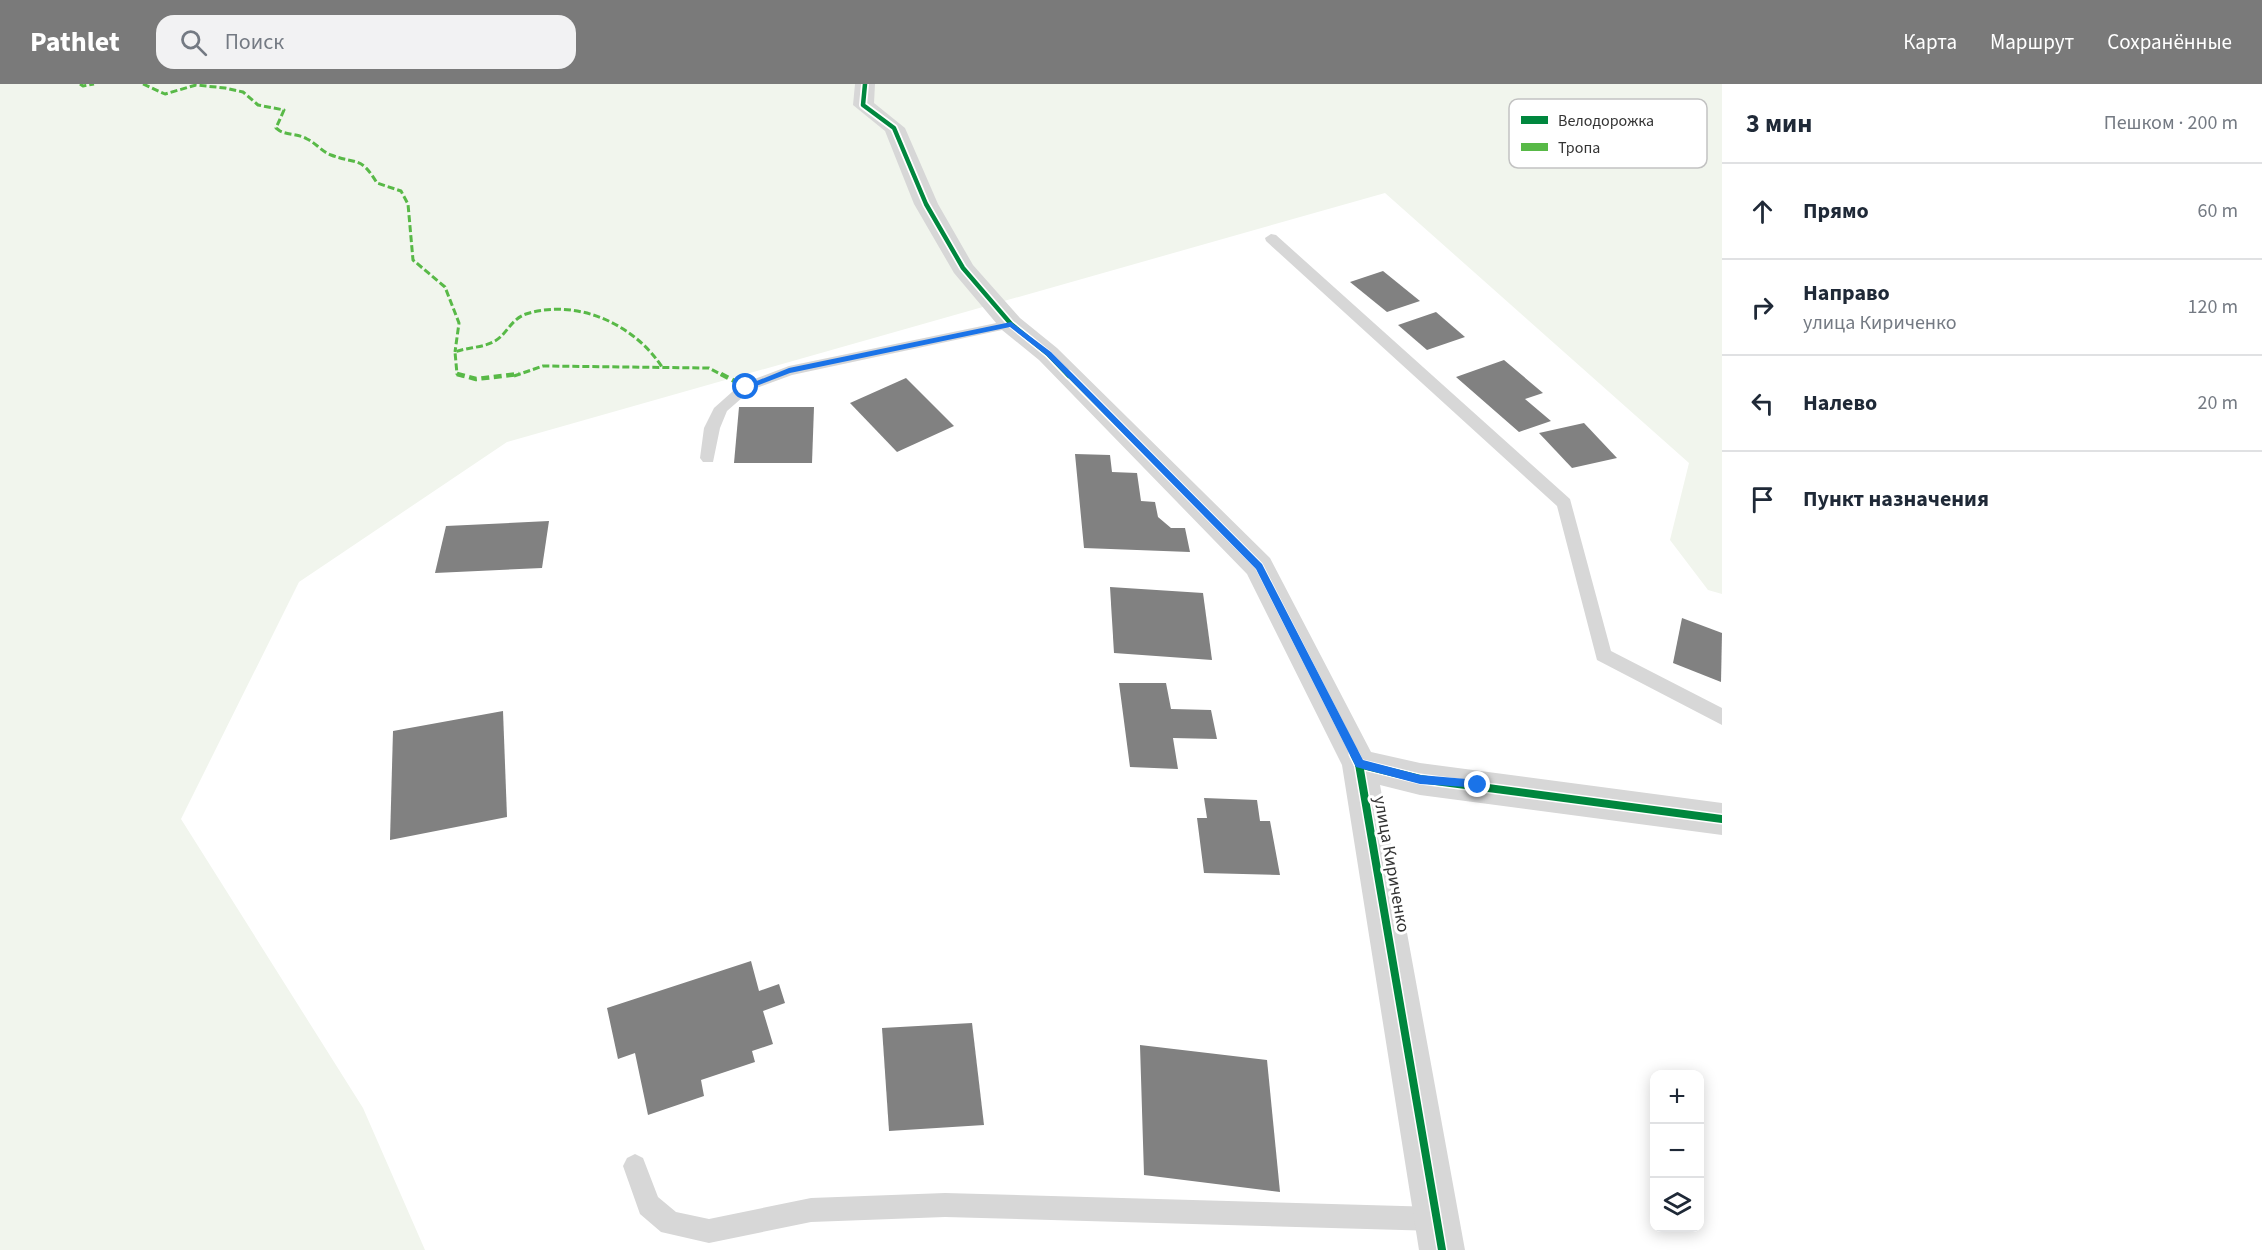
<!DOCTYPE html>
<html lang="ru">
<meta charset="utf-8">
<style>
:root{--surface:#fff;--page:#f2f2f3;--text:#1f2937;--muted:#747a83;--line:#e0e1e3;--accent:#7a7a7a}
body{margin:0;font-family:"Source Sans 3",sans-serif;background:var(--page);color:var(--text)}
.controls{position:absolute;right:18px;bottom:18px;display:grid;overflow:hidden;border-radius:12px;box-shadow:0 3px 15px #0003}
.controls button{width:54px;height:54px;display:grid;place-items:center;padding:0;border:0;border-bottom:2px solid var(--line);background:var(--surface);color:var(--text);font:30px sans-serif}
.stop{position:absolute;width:18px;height:18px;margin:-14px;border:4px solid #1a73e8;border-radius:50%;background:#fff}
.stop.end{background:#1a73e8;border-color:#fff;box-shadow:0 2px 6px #0008}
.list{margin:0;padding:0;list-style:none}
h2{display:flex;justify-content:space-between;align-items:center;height:78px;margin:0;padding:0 24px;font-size:26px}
h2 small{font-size:20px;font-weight:400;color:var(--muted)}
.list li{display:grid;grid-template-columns:39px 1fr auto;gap:18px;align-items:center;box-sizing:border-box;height:96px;padding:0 24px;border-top:2px solid var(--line)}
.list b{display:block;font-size:22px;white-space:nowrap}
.list p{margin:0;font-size:20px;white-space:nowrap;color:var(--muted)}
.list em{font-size:20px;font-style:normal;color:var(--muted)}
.icon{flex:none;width:33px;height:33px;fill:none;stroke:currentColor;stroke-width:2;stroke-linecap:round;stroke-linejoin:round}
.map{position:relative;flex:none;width:1722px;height:1166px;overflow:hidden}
header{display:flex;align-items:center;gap:36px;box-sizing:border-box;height:84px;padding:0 30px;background:var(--accent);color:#fff}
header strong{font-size:28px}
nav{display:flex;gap:33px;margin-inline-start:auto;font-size:21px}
.search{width:420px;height:54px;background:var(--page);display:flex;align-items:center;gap:15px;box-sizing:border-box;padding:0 21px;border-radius:18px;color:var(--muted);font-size:22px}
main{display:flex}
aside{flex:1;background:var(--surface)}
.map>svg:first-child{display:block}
.green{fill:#f1f5ed}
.building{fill:#818181}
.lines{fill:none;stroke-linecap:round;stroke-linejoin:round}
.lane{fill:#d7d7d7;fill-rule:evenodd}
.street{fill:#d7d7d7;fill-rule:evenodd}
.quiet-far1{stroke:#58b947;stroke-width:3;stroke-dasharray:7 3;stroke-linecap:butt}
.quiet{stroke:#58b947;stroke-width:4.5;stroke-dasharray:8 4.5;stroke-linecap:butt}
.cycleway-far2-casing{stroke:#fff;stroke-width:8}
.cycleway-far1-casing{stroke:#fff;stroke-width:9}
.cycleway-casing{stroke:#fff;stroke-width:11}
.cycleway-far2{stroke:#00873e;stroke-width:4.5}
.cycleway-far1{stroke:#00873e;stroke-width:5}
.cycleway{stroke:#00873e;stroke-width:8}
.route{fill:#1a73e8}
.labels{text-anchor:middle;stroke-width:6;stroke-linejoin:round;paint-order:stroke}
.street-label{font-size:18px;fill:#333;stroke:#fff}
.key{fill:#fff;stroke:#c2c2c2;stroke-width:1.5}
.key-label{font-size:16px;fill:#333}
</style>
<header>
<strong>Pathlet</strong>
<div class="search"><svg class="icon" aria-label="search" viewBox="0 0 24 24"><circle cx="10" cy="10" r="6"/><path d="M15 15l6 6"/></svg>Поиск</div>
<nav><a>Карта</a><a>Маршрут</a><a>Сохранённые</a></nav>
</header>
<main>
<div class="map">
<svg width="1722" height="1166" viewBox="0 0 1722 1166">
<rect width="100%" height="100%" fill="#fff"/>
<path class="green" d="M0 0H1722V510L1708 506 1670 456 1689 379 1385 109 507 358 299 498 181 735 363 1024 425 1166H0Z"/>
<g class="building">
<path d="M1383 187 1420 217 1387 228 1350 198Z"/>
<path d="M1436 228 1465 253 1427 266 1398 241Z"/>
<path d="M1504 276 1543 309 1525 315 1551 337 1519 348 1456 293Z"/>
<path d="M906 294 954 342 897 368 850 319Z"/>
<path d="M739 323H814L812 379H734Z"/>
<path d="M1584 339 1617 374 1572 384 1539 349Z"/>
<path d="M1075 370 1110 371 1112 388 1137 389 1141 417 1155 418 1158 433 1171 444H1185L1190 468 1084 464Z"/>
<path d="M549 437 542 484 435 489 446 442Z"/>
<path d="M1110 503 1203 509 1212 576 1114 569Z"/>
<path d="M1682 534 1722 549 1721 598 1673 579Z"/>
<path d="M1119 599H1166L1171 625 1211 626 1217 655 1173 654 1178 685 1130 683Z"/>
<path d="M503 627 507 733 390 756 393 647Z"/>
<path d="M1204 714 1257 716 1260 737H1270L1280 791 1204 789 1197 734H1207Z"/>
<path d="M751 877 759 907 779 900 785 919 763 927 773 960 752 967 755 978 701 996 704 1012 648 1031 635 969 618 975 607 924Z"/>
<path d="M972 939 984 1041 889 1047 882 944Z"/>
<path d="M1140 961 1267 976 1280 1108 1144 1091Z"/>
</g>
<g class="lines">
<g class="lane">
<path d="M1271 150 1276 151 1570 415 1611 567 1722 624V641L1597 576 1557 422 1266 157 1265 154Z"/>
<path d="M1011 236 1016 237 1018 240 1016 243 792 291 751 306 727 327 720 344 713 378H703L700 374 704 344 714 324 741 300 789 282Z"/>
<path d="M635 1070 643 1074 658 1113 676 1128 709 1135 811 1114 945 1109 1437 1123 1446 1126 1449 1135 1446 1144 1437 1147 945 1133 811 1138 709 1159 661 1148 640 1130 623 1082 627 1074Z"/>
</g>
<path class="street" d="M855 0H875L874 19 905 44 938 120 973 181 1020 234 1057 264 1270 474 1371 668 1420 679 1722 719V751L1420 711 1380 701 1465 1166H1419L1342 681 1247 490 1039 276 1002 246 954 189 914 120 885 47 853 21Z"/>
<g class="quiet-far1">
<path d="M80 0 83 2 94 0"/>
<path d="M143 0 165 10 196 1 225 4 243 8 258 21 284 26 276 44 280 47C288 51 299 50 307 55 316 59 321 67 331 71 357 81 360 71 377 99L401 107 408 120 413 176 445 203 459 239 455 268"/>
<path d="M463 292 457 290 455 268C468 263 483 264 495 257 507 250 511 235 526 230 577 214 634 240 662 283"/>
<path d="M514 292 543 282 709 284 724 292"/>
</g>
<g class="quiet">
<path d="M457 290 476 295 519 290"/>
<path d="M721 290 746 303"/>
</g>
<defs>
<path id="cycleway-far2" d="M865 0 863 21 894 44 926 120 963 184 1011 240 1048 270 1069 292"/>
<path id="cycleway-far1" d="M1068 290 1259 482 1355 671"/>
<g id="cycleway">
<path d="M1354 670 1359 680 1442 1166"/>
<path d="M1359 680 1420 695 1722 735"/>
</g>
</defs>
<use href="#cycleway-far2" class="cycleway-far2-casing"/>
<use href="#cycleway-far1" class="cycleway-far1-casing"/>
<use href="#cycleway" class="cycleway-casing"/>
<use href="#cycleway-far2" class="cycleway-far2"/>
<use href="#cycleway-far1" class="cycleway-far1"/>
<use href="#cycleway" class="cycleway"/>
</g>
<path class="route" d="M1011 238 1051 268 1262 480 1363 676 1420 691 1478 696 1484 701 1482 704 1420 700 1356 683 1256 485 1046 271 1010 243 790 289 746 306 742 303 789 284Z"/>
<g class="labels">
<g class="street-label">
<text transform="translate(1392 780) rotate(80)" y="6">улица Кириченко</text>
</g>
</g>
<rect x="1509" y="15" width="198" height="69" rx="9" class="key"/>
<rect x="1521" y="32" width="27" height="8" fill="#00873e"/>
<rect x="1521" y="59" width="27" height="8" fill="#58b947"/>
<g class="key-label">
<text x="1558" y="42">Велодорожка</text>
<text x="1558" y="69">Тропа</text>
</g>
</svg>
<div class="controls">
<button>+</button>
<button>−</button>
<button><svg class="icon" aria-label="layers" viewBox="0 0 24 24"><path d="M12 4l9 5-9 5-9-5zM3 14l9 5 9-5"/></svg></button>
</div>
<div class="stop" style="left:746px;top:303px"></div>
<div class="stop end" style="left:1478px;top:701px"></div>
</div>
<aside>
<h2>3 мин<small>Пешком · 200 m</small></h2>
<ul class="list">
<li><svg class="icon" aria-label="ahead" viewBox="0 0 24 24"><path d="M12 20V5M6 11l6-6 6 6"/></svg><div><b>Прямо</b></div><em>60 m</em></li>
<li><svg class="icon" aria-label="right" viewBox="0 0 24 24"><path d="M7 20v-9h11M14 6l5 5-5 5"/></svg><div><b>Направо</b><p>улица Кириченко</p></div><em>120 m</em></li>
<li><svg class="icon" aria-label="left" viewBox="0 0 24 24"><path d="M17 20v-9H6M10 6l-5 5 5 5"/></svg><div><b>Налево</b></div><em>20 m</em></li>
<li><svg class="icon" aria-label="arrive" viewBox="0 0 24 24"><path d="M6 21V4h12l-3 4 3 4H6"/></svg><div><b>Пункт назначения</b></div></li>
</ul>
</aside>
</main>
